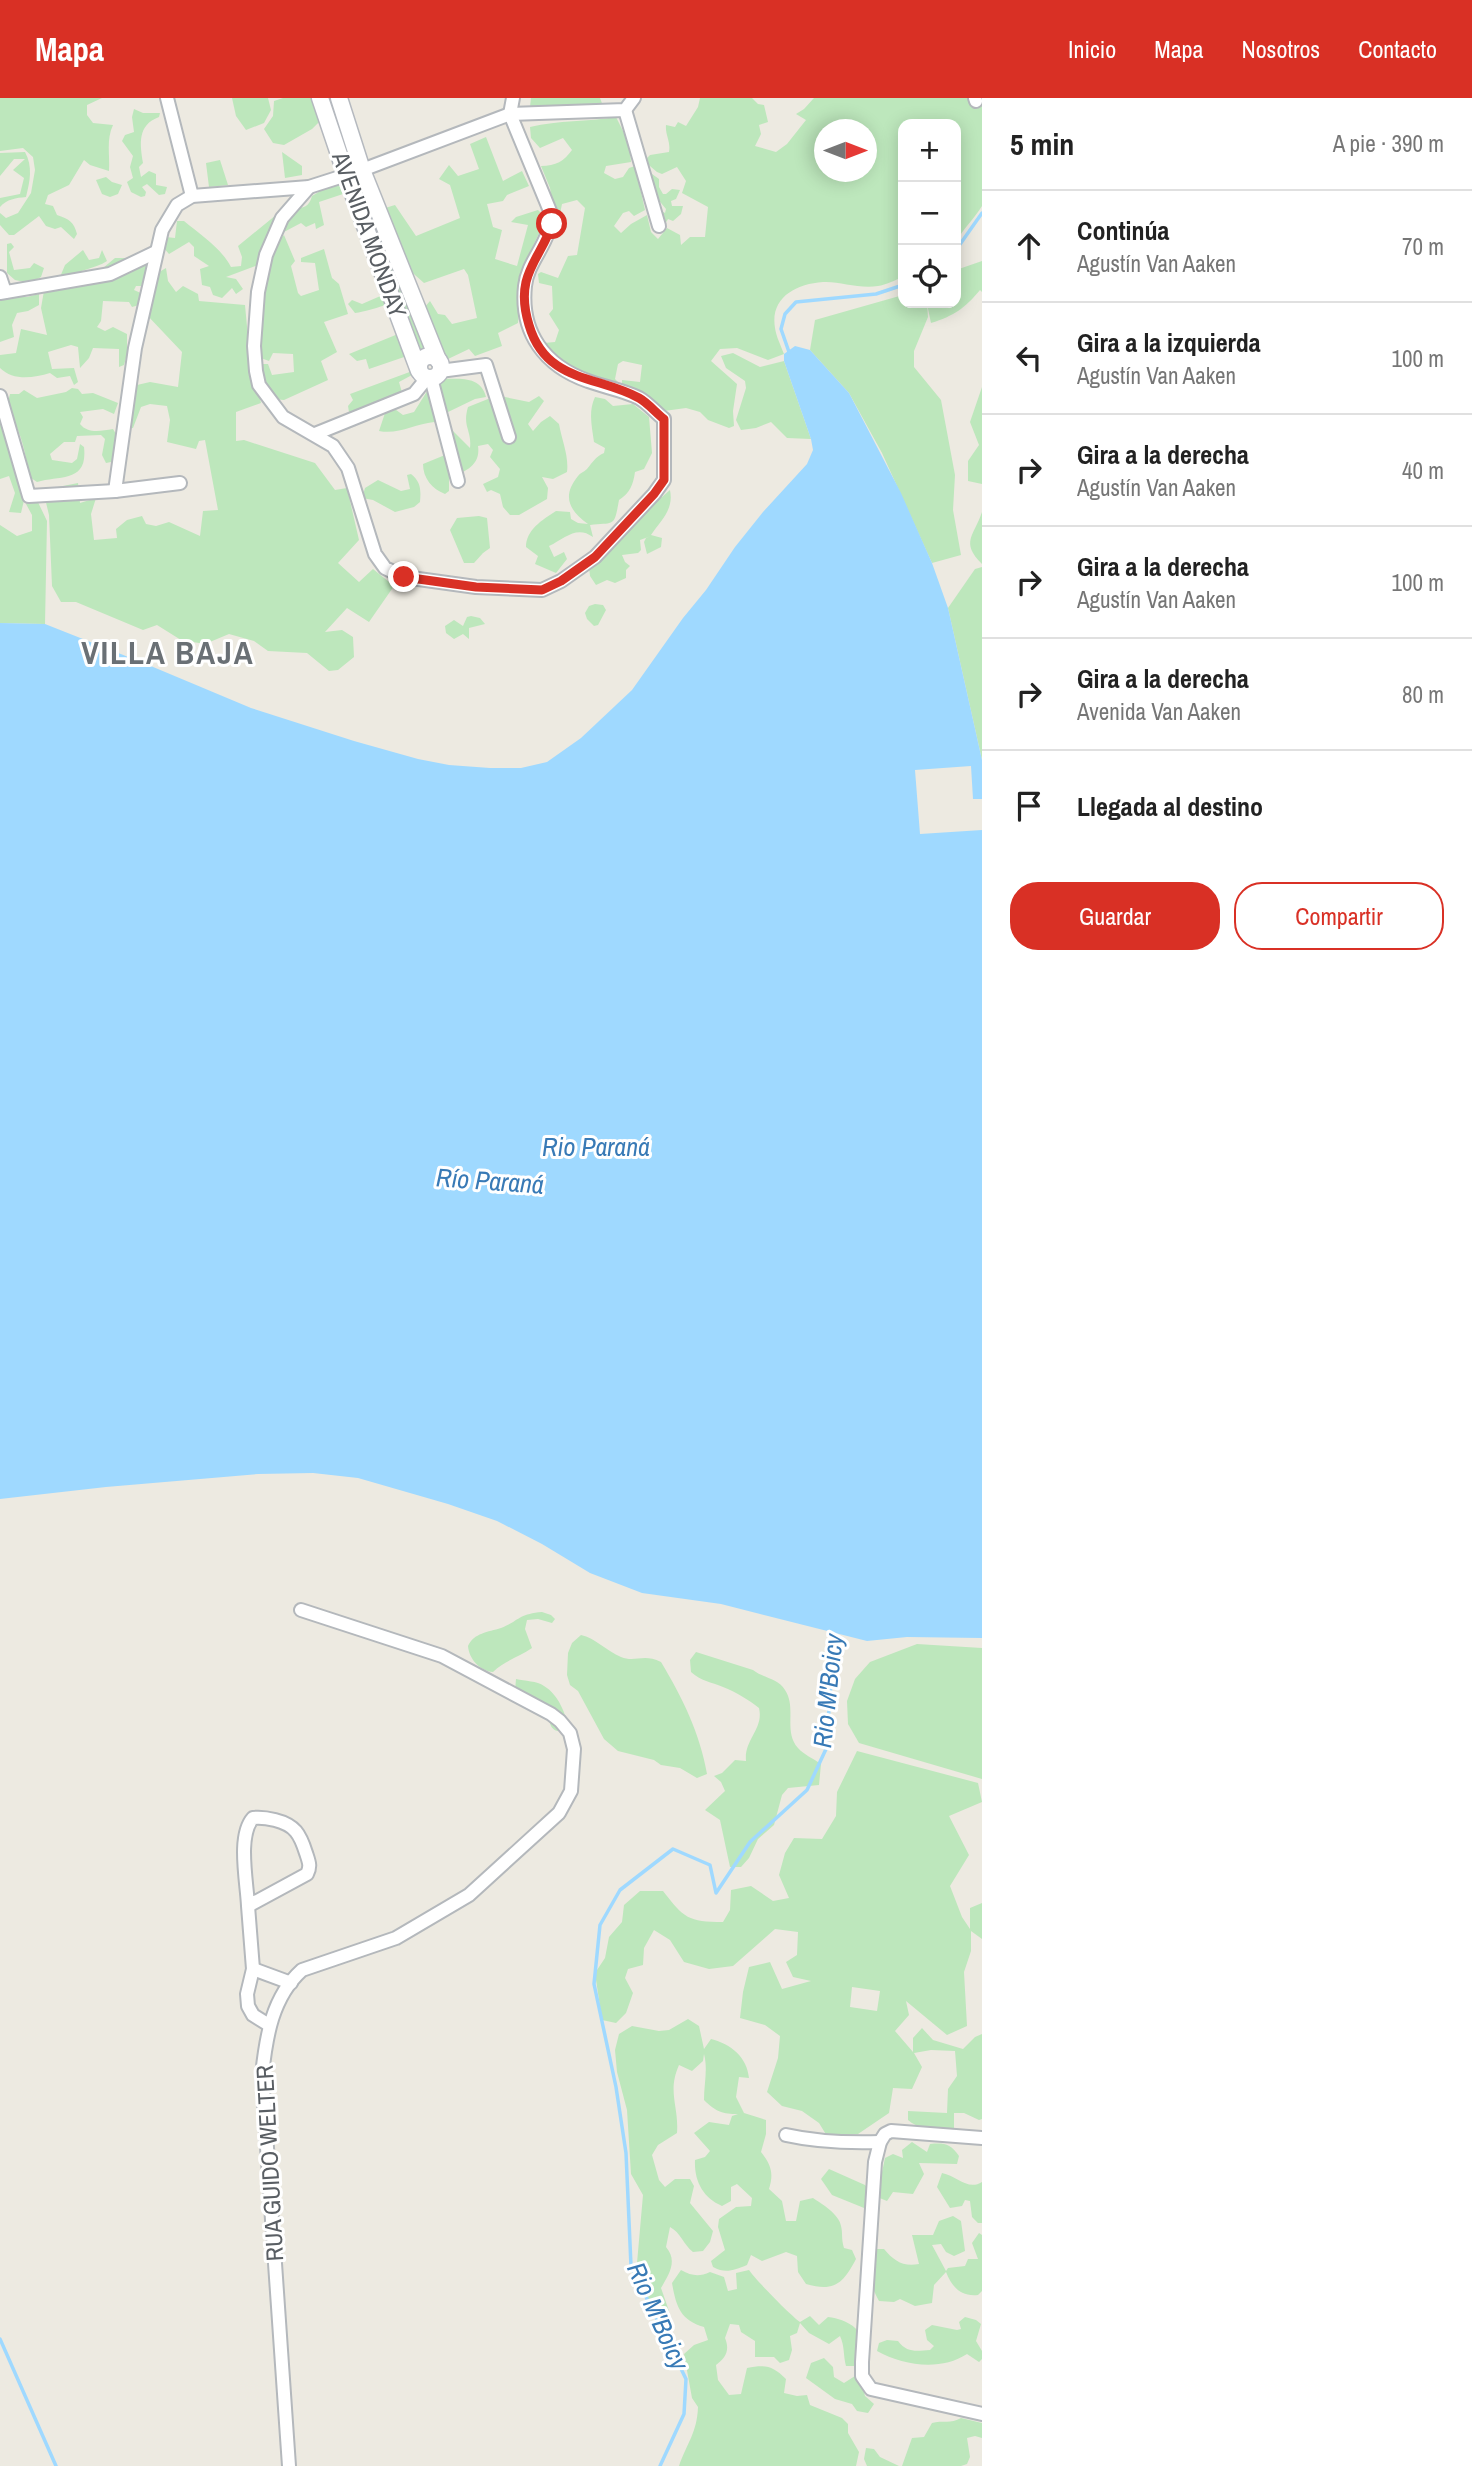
<!DOCTYPE html>
<html lang="es">
<meta charset="utf-8">
<style>
:root{--surface:#fff;--page:#f6f6f6;--text:#222;--muted:#767676;--line:#e0e0e0;--accent:#d93025}
body{margin:0;font-family:"Archivo Narrow",sans-serif;background:var(--page);color:var(--text)}
.controls{position:absolute;right:21px;top:21px;display:grid;overflow:hidden;border-radius:14px;box-shadow:0 4px 18px #0003}
.controls button{width:63px;height:63px;display:grid;place-items:center;padding:0;border:0;border-bottom:2px solid var(--line);background:var(--surface);color:var(--text);font:35px sans-serif}
.compass{position:absolute;left:814px;top:21px;width:63px;height:63px;border-radius:50%;background:var(--surface);box-shadow:0 4px 18px #0003;rotate:90deg}
.stop{position:absolute;width:21px;height:21px;margin:-16px;border:5px solid #d93025;border-radius:50%;background:#fff}
.stop.end{background:#d93025;border-color:#fff;box-shadow:0 2px 7px #0008}
.list{margin:0;padding:0;list-style:none}
h2{display:flex;justify-content:space-between;align-items:center;height:91px;margin:0;padding:0 28px;font-size:30px}
h2 small{font-size:23px;font-weight:400;color:var(--muted)}
.list li{display:grid;grid-template-columns:46px 1fr auto;gap:21px;align-items:center;box-sizing:border-box;height:112px;padding:0 28px;border-top:2px solid var(--line)}
.list b{display:block;font-size:26px;white-space:nowrap}
.list p{margin:0;font-size:23px;white-space:nowrap;color:var(--muted)}
.list em{font-size:23px;font-style:normal;color:var(--muted)}
.actions{display:flex;gap:14px;padding:21px 28px}
.actions a{flex:1;padding:16px 0;border:2px solid var(--accent);border-radius:28px;text-align:center;font-size:24px;color:var(--accent)}
.actions .main{background:var(--accent);color:#fff}
.icon{flex:none;width:38px;height:38px;fill:none;stroke:currentColor;stroke-width:2;stroke-linecap:round;stroke-linejoin:round}
.map{position:relative;flex:none;width:982px;height:2368px;overflow:hidden}
header{display:flex;align-items:center;gap:42px;box-sizing:border-box;height:98px;padding:0 35px;background:var(--accent);color:#fff}
header strong{font-size:33px}
nav{display:flex;gap:38px;margin-inline-start:auto;font-size:24px}
main{display:flex}
aside{flex:1;background:var(--surface)}
.map>svg:first-child{display:block}
.green{fill:#bde7bc;fill-rule:evenodd}
.water{fill:#9fd9ff}
.pier{fill:#edeae1}
.lines{fill:none;stroke-linecap:round;stroke-linejoin:round}
.stream{stroke:#9fd9ff;stroke-width:3.5}
.street-casing{stroke:#b4b8bc;stroke-width:16}
.secondary-casing{stroke:#b5b9bf;stroke-width:19}
.street{stroke:#fff;stroke-width:12}
.secondary{stroke:#fff;stroke-width:16}
.route{stroke:#d93025;stroke-width:9}
.labels{text-anchor:middle;stroke-width:6;stroke-linejoin:round;paint-order:stroke}
.street-label{font-size:24px;fill:#595e63;stroke:#fff}
.water-label{font-size:26px;font-style:italic;fill:#387ab6;stroke:#fff}
.district-label{font-size:32px;font-weight:bold;letter-spacing:2px;fill:#6a7075;stroke:#fff}
</style>
<header>
<strong>Mapa</strong>
<nav><a>Inicio</a><a>Mapa</a><a>Nosotros</a><a>Contacto</a></nav>
</header>
<main>
<div class="map">
<svg width="982" height="2368" viewBox="0 0 982 2368">
<rect width="100%" height="100%" fill="#edeae1"/>
<g class="green">
<path d="M0 0H102L87 7V17L93 25 113 27C106 42 110 56 109 73L90 67 84 62 69 87 48 97 45 106 53 108 57 117C69 121 74 124 77 136L74 141 61 129 55 131 46 128 39 118 14 137H9L0 127V115L6 120 18 115 31 95 35 72 33 59 23 50 0 53Z"/>
<path d="M232 0H268L271 12 264 25 246 32 236 18Z"/>
<path d="M283 0H313L322 21 312 31 284 47 273 45 264 31 273 18 274 3Z"/>
<path d="M531 0H600L603 8 530 9Z"/>
<path d="M700 0H752L758 6 764 7 768 24 759 27 761 36 755 48 776 54 787 46 806 22 796 16 804 11 814 0H982V108C974 121 963 131 956 144V26H903V179C895 182 886 187 878 188 858 191 840 183 823 184 795 186 770 200 775 230 776 238 781 248 784 256L768 262 737 250 720 251 711 263 737 286 733 313 734 328 729 330 708 322 700 314 686 310 664 313 657 307 622 289V282L640 284 642 267 623 263 618 266 615 281 618 284 613 288C580 277 569 269 544 245L555 244 559 232 549 216 553 211 552 188 539 185 538 176 541 174 558 180 568 158 577 157 585 110 577 102 562 106 560 116 555 120 550 90 541 68C556 68 564 63 572 52L563 40 540 50 531 40 530 29C559 22 587 24 616 19L629 45 631 64 606 68 604 75 615 81 623 79 629 70 635 68 645 112 634 118 629 113 623 115 614 128 621 135 631 126 647 117 651 134 658 141 667 130 680 137 681 147 690 139H705L708 109 682 95 686 83 677 69 662 76 657 74 644 63 650 57 669 54C671 44 665 37 666 27L675 29 678 24 686 28 698 9ZM824 32H866V74H824Z"/>
<path d="M134 11 143 15H160L159 19C137 27 140 46 143 65L139 69 141 79 149 73 156 76V87L167 89 165 96 159 97 147 86 142 89 146 94 145 98 141 99 131 94 127 84 133 80 130 69 133 58 122 43 125 37 134 34 132 19Z"/>
<path d="M486 39 503 83 522 73 529 88 507 97 503 103 487 106 493 129 502 132 495 161 517 168 528 127 511 124 516 119 538 112 546 120 522 172 518 225 498 235 502 248 475 258 469 251 448 261 440 256 434 240 426 258H416L356 87 366 94 415 228 433 238 423 211 430 203 438 216 445 217 452 226 477 220 468 177 464 171 424 185 406 169 385 110 395 107 416 138 460 120 450 87 439 81 449 67 458 78 479 71 470 46Z"/>
<path d="M25 54C33 69 30 83 26 99 16 100 7 101 0 109V100L20 96 24 80 13 72 25 61H14L0 78V55Z"/>
<path d="M282 54 302 68V77L285 80Z"/>
<path d="M220 62 228 87 209 89 206 65Z"/>
<path d="M652 76 659 81V89L663 96H666L672 91 680 92 676 101 671 103 672 108H683L681 116 673 123 668 121 661 133 658 111 665 115 666 111 647 88Z"/>
<path d="M106 79 112 84 122 87 118 96 110 99 102 96 96 82Z"/>
<path d="M332 86 339 87 343 96 319 104 324 127 316 131 315 125 306 129 301 125 282 135V125L293 111C304 110 309 109 312 98Z"/>
<path d="M276 117 258 167 226 179 236 181 243 191 236 196 232 190 222 200 213 197 210 189 202 187 200 171 209 168 194 158V149L189 144 169 156 162 148 166 139 175 140 177 123H184C201 137 221 150 231 169L241 168 242 159 238 148Z"/>
<path d="M284 137 295 163 291 168 298 195 301 198 319 192 315 165 301 164V160L324 151 332 180 339 186 348 216 324 224 337 254 321 263 328 282 284 302 273 301 264 287 257 266H268L272 277 294 274 293 256 273 255 269 263 258 259C260 225 258 162 284 137Z"/>
<path d="M11 145 14 149 9 154 14 172 30 170 34 165 44 170 41 179 30 185 15 182 7 175V146Z"/>
<path d="M83 152 89 162 99 160 102 152 107 163C95 171 79 171 69 180L60 179 65 167Z"/>
<path d="M115 160H127L149 168 141 188H136L134 192 143 196 139 207 132 209 129 204 103 203 101 223 97 229 105 233 113 229 127 236V256L124 267 119 269V251L93 250 89 260 80 270 78 249 71 247 48 254 52 271 74 270 78 284 74 287 70 278 57 280 50 275C33 280 13 283 0 270V257L16 255 21 231 47 237 41 210 45 187 70 183 77 188 85 185Z"/>
<path d="M982 163V194L980 192C965 210 954 218 931 225L927 206 928 219 914 253V269L941 302 955 377 953 412 961 457 932 465 882 355 849 295 810 252 815 222 903 197V205H956V172Z"/>
<path d="M166 170 168 183 176 194 183 188 198 196 199 203 245 207 250 261 261 305 236 314V343L244 342 315 365 335 392 347 390 359 442 338 465 359 484 373 471 394 488 369 524 347 510 325 534 342 532 353 539 354 559 338 572 329 573 307 555 268 553 254 543 229 536 205 546 181 542 157 527 143 532 76 504H61L52 488 49 417 43 392 78 385 80 405 96 400 91 416 94 442 117 440 116 431 127 422 142 418 146 426 156 428 169 424 200 438 203 413 218 412 205 342 199 343 196 351 167 344 170 322 167 308 150 306 141 309 133 330 124 331 131 297 137 287 150 284 178 289 182 254 146 216 154 197V177Z"/>
<path d="M39 196V207L28 213 17 215 12 227 14 239 0 244V199H27Z"/>
<path d="M385 196 388 206C380 209 364 214 355 215L348 206 352 202 362 206Z"/>
<path d="M398 236 410 257 369 271 366 261 357 263 349 256Z"/>
<path d="M733 255 760 269 784 263 811 341 787 340 771 324 756 330 741 332 736 322 746 290 745 283 726 270 721 258Z"/>
<path d="M415 272 420 279 418 287 412 277 399 284 403 298 349 314 348 308 353 302 350 296Z"/>
<path d="M442 281C460 281 481 278 486 299L475 301 446 315 449 329 470 350C472 332 462 329 468 309L488 301 497 303 500 298 529 304 539 298 544 303 528 326 533 333 541 324 550 318 559 326C562 343 569 358 567 374L553 381 542 379 548 390 547 401 519 417H510L503 409 500 396 491 392 487 394 483 386 498 379 500 371 490 359 493 352 488 346 478 348C481 368 464 374 449 380V393L445 396C432 391 423 380 423 366L445 357 437 326 434 324C415 326 398 337 379 333L388 306 403 317 414 314 431 287Z"/>
<path d="M982 289V386L968 383V363L979 347 970 324Z"/>
<path d="M72 290 78 291 82 296 93 295 118 305 114 316 103 311 80 314 83 319 80 326C88 336 101 333 113 331L116 336V363L106 365 102 357 105 341 101 337 77 338 75 344H64L50 356 52 362 72 365 77 361 80 346 84 349C88 385 60 377 37 384L28 378C27 358 21 334 10 316L26 394 21 415 9 414 15 395 9 378 0 381V292L8 304 10 296H19L24 292 37 300 66 294Z"/>
<path d="M595 299 605 301 613 308 633 306 649 319 652 355 644 371 635 374C633 387 630 395 619 402 614 430 615 424 590 427L593 439C577 427 565 440 549 448L554 459 564 454 567 461 556 475 535 466 538 458 526 449C526 432 542 422 556 413L570 414 571 421 578 425 588 426C570 413 561 399 578 378 580 375 584 374 587 371 593 364 595 359 604 355L605 350 594 344C592 329 588 314 595 299Z"/>
<path d="M411 376C421 384 421 392 420 404L414 409 395 414 373 402 362 400 365 390 378 382 401 393 410 391 407 377Z"/>
<path d="M670 392C674 412 661 422 651 437L662 440 661 449 647 456 644 444 646 440 651 438 640 442 641 452 638 455 622 457 625 464 630 468 626 472V480L615 485 607 482 596 487 590 478 589 469 597 466 658 397 662 399Z"/>
<path d="M36 400 47 423 45 526 0 525V427L17 438 32 433V417L26 406Z"/>
<path d="M982 414V466C960 444 974 438 982 414Z"/>
<path d="M479 418 487 420 490 450 483 455 474 465H464L450 432 457 420Z"/>
<path d="M982 469V662L948 510 975 471Z"/>
<path d="M595 506 603 507 606 512 598 527 594 528 587 521 585 515 589 508Z"/>
<path d="M471 518 480 520 485 526 469 530V541L463 536 454 541 446 535 445 528 454 522 463 528 467 519Z"/>
<path d="M542 1514 551 1517 555 1521 552 1525 538 1521 527 1522 525 1531 532 1550C519 1559 504 1563 493 1574 480 1573 469 1561 468 1548 474 1535 488 1534 501 1530 519 1523 518 1516 542 1514Z"/>
<path d="M581 1537C595 1540 607 1553 621 1559 635 1565 643 1555 661 1564 682 1599 700 1635 707 1676L697 1680 680 1670 661 1667 654 1662 618 1653 604 1641 578 1593 570 1587 567 1577 568 1555 572 1545Z"/>
<path d="M917 1546 982 1550V1681L859 1645 848 1626 847 1603 855 1581 870 1564Z"/>
<path d="M696 1554 753 1572C763 1580 778 1580 785 1592 797 1610 783 1633 798 1650 804 1657 813 1660 821 1666L819 1687 788 1690 782 1697 774 1727 758 1741 749 1760 741 1769H730L720 1722 705 1712 725 1693 721 1684 714 1678 722 1675 735 1662 746 1663C744 1641 764 1631 759 1610 749 1602 736 1594 723 1589 711 1584 701 1583 691 1574L690 1562Z"/>
<path d="M516 1581C525 1583 537 1583 544 1588 558 1596 567 1617 568 1632 554 1636 549 1630 549 1617L515 1593Z"/>
<path d="M857 1653 978 1685 982 1704 949 1718 969 1757 950 1788 962 1819 970 1831V1810L982 1805V1841L971 1833V1853L964 1874 967 1928 947 1937 906 1903 909 1917 895 1933 913 1954V1940L922 1930 933 1942 963 1951 975 1939 982 1936V2021L979 2022 964 2015H954V2031C937 2033 921 2033 908 2022V2013L947 2015 948 1991 957 1978 955 1953 931 1952 914 1955 922 1969 912 1991 893 1990 889 2015 858 2036 827 2038 819 2025 802 2013 782 2008 767 1994 778 1960 780 1938 765 1927 740 1920 743 1894 749 1869 770 1864 782 1891 811 1883 793 1879 786 1864 797 1857 798 1834 775 1831 733 1868 709 1871 684 1864 670 1842 654 1832 644 1850 643 1867 628 1871 625 1880 633 1895 626 1915 616 1925 602 1922 595 1875 605 1860 609 1839 622 1824 624 1807 640 1793H663C684 1820 688 1824 723 1824L730 1812 731 1792 751 1788 773 1803 789 1800 779 1777 785 1755 794 1740 822 1741 836 1718 837 1694ZM852 1889 880 1893 877 1913 850 1909Z"/>
<path d="M688 1921 699 1928 704 1951 711 1941C731 1946 747 1959 749 1980L739 1979 736 1999 744 2015 766 2022V2036L761 2054C771 2067 774 2075 769 2091L782 2103 786 2123H796L800 2103 813 2100C822 2106 839 2116 841 2128 843 2136 841 2140 844 2150L852 2152 856 2161C843 2186 834 2194 806 2186L798 2174 797 2158 786 2154 762 2163 751 2157 747 2167C734 2172 726 2176 713 2169L711 2163 725 2152 718 2129 719 2121 736 2109 751 2108 752 2100 737 2086 731 2089V2103L722 2108C703 2100 694 2083 695 2062L705 2059 710 2053 694 2035 709 2024 729 2027 732 2018 738 2016C723 2016 716 2014 704 2002 704 1986 708 1971 704 1956L703 1963 692 1973 679 1967C667 1994 679 2008 677 2035L658 2047 652 2057 659 2082 665 2089 675 2081H690L694 2088 690 2105 713 2133 710 2144 703 2153 693 2154C683 2146 681 2135 670 2129L666 2149C678 2163 669 2176 661 2190L669 2213 662 2219 647 2202 646 2182 637 2165 643 2097 631 2076 627 2012 617 1974 615 1952 619 1936 632 1928 659 1933 669 1932Z"/>
<path d="M912 2044 927 2054 930 2046C944 2045 950 2045 959 2058L957 2066 919 2065 924 2076 913 2096 893 2094 887 2103 877 2099 874 2088 881 2079 885 2060 893 2056 903 2060 902 2052Z"/>
<path d="M829 2071 865 2087 870 2093 869 2112 832 2097 821 2081Z"/>
<path d="M942 2075C957 2078 968 2093 982 2084V2125H978L972 2119 970 2103 965 2102 962 2108 950 2110 937 2089Z"/>
<path d="M953 2118 961 2123 965 2153 954 2158 946 2154 941 2146 932 2147 946 2173 948 2170 965 2168 968 2161H978L972 2145 979 2135 982 2137V2193L978 2197C961 2199 952 2189 946 2174L934 2187 932 2205 915 2208 900 2201 894 2204 879 2203C867 2181 869 2175 876 2151H884C894 2163 903 2169 919 2166L912 2137H933L939 2123Z"/>
<path d="M681 2172C692 2178 699 2179 710 2174L724 2179 728 2193 737 2191 736 2175 749 2172C755 2181 790 2217 800 2224L810 2218 819 2227 828 2219C857 2223 874 2241 854 2268H846C843 2257 845 2249 840 2238L829 2246 809 2235 800 2225 797 2235 790 2238 792 2252 789 2262 780 2265 774 2259H755V2243L741 2234 739 2227 730 2226 725 2240C730 2252 726 2260 716 2267L718 2282 729 2297 741 2296 747 2270C766 2266 773 2268 786 2281L784 2295 797 2298 807 2297 810 2307 842 2320 848 2326V2335L859 2354 856 2368H679C687 2345 697 2335 698 2309L692 2300 684 2256 694 2247 708 2242 704 2229C680 2222 676 2208 672 2185Z"/>
<path d="M965 2219 976 2222 981 2226 976 2243 982 2253V2261L979 2264 967 2256C941 2273 904 2268 877 2253L879 2245 887 2242 898 2243C907 2255 916 2253 930 2252L934 2248 927 2242 925 2232 932 2227 957 2232 961 2231 959 2224Z"/>
<path d="M824 2260 833 2269 834 2279 844 2285 855 2278 861 2282 865 2298 874 2306 868 2315 857 2313 852 2306 835 2301 806 2280 811 2265Z"/>
<path d="M961 2320 982 2325V2340L975 2338 967 2340 970 2359 967 2366 961 2368H902L912 2340 924 2339 932 2325C942 2322 951 2326 961 2320Z"/>
<path d="M866 2350 874 2351 880 2359 899 2368H867L864 2361Z"/>
</g>
<path class="water" d="M795 248 810 252 849 295 901 395 932 465 948 510 982 662V1540L907 1539 867 1543 721 1506 642 1495 590 1475 542 1446 497 1423 448 1406 358 1380 313 1375 258 1376 106 1389 0 1401V525L45 526 146 566 251 610 354 643 418 661 449 667 490 670H521L547 664 581 640 632 592 683 520 706 492 735 449 763 414 807 366 813 352 811 341 784 263V256Z"/>
<path class="pier" d="M971 668 973 701H982V732L920 736 915 672Z"/>
<g class="lines">
<g class="stream">
<path d="M956 152 982 115"/>
<path d="M789 254 781 231 785 216 796 204 876 196 903 187"/>
<path d="M0 2241 56 2368"/>
<path d="M660 2368 684 2316 686 2281 631 2168 626 2055 616 1989 594 1886 600 1827 620 1792 673 1751 710 1767 716 1795 750 1744 807 1692 826 1651 835 1533"/>
</g>
<defs>
<g id="street">
<path d="M167 0 192 98"/>
<path d="M975 0 976 3"/>
<path d="M625 12 659 128"/>
<path d="M309 89 282 120 266 157 258 194 254 248 256 273 259 287 283 319 333 348 348 370 375 456 385 470 404 479 476 489 542 492 561 483 595 459 654 396 664 382V321C656 315 648 305 639 300 623 292 604 289 588 283 545 268 520 235 525 188 528 160 554 143 550 113L510 16 513 0"/>
<path d="M0 179 5 194"/>
<path d="M0 195 110 176 156 154"/>
<path d="M440 273 486 267 509 339"/>
<path d="M431 280 458 383"/>
<path d="M0 298 29 398 115 393 180 385"/>
<path d="M315 336 414 296 427 280"/>
<path d="M115 393 135 250 162 132 177 107 192 98 309 89 362 72 510 16 625 12 634 0"/>
<path d="M248 1808C247 1784 237 1738 253 1720 261 1719 267 1720 275 1722 295 1727 300 1736 306 1755 309 1764 311 1768 307 1776L248 1808 253 1871 247 1896 248 1908 253 1917 269 1927"/>
<path d="M253 1871 291 1885"/>
<path d="M786 2037C817 2044 848 2045 880 2044"/>
<path d="M982 2040 891 2033 885 2036 880 2044 875 2064 862 2264V2278L871 2291 982 2316"/>
<path d="M289 2368 262 1977C266 1939 272 1899 302 1872L396 1840 469 1797 559 1715 571 1693 574 1651 570 1635 560 1623 551 1616 442 1558 301 1512"/>
</g>
<g id="secondary">
<path d="M320 0 346 77 419 273"/>
<path d="M339 0 362 72 438 262"/>
<circle cx="430" cy="269" r="11"/>
</g>
</defs>
<use href="#street" class="street-casing"/>
<use href="#secondary" class="secondary-casing"/>
<use href="#street" class="street"/>
<use href="#secondary" class="secondary"/>
</g>
<g class="lines">
<path class="route" d="M404 479 476 489 542 492 561 483 595 459 654 396 664 382V321C656 315 648 305 639 300 597 277 546 285 529 227 525 214 523 197 526 184 531 163 546 147 552 126"/>
</g>
<g class="labels">
<g class="street-label">
<text transform="translate(369 137) rotate(70)" y="8">AVENIDA MONDAY</text>
<text transform="translate(270 2065) rotate(-93)" y="8">RUA GUIDO WELTER</text>
</g>
<g class="water-label">
<text x="596" y="1058">Rio Paraná</text>
<text transform="translate(490 1083) rotate(4)" y="9">Río Paraná</text>
<text transform="translate(828 1593) rotate(-84)" y="9">Rio M'Boicy</text>
<text transform="translate(658 2218) rotate(66)" y="9">Rio M'Boicy</text>
</g>
<g class="district-label">
<text x="168" y="566">VILLA BAJA</text>
</g>
</g>
</svg>
<div class="controls">
<button>+</button>
<button>−</button>
<button><svg class="icon" aria-label="locate" viewBox="0 0 24 24"><circle cx="12" cy="12" r="6"/><path d="M12 2v4M12 18v4M2 12h4M18 12h4"/></svg></button>
</div>
<svg class="compass" viewBox="-18 -18 36 36"><path d="M0-13l5 13h-10z" fill="#e53935"/><path d="M0 13l5-13h-10z" fill="#767676"/></svg>
<div class="stop" style="left:552px;top:126px"></div>
<div class="stop end" style="left:404px;top:479px"></div>
</div>
<aside>
<h2>5 min<small>A pie · 390 m</small></h2>
<ul class="list">
<li><svg class="icon" aria-label="ahead" viewBox="0 0 24 24"><path d="M12 20V5M6 11l6-6 6 6"/></svg><div><b>Continúa</b><p>Agustín Van Aaken</p></div><em>70 m</em></li>
<li><svg class="icon" aria-label="left" viewBox="0 0 24 24"><path d="M17 20v-9H6M10 6l-5 5 5 5"/></svg><div><b>Gira a la izquierda</b><p>Agustín Van Aaken</p></div><em>100 m</em></li>
<li><svg class="icon" aria-label="right" viewBox="0 0 24 24"><path d="M7 20v-9h11M14 6l5 5-5 5"/></svg><div><b>Gira a la derecha</b><p>Agustín Van Aaken</p></div><em>40 m</em></li>
<li><svg class="icon" aria-label="right" viewBox="0 0 24 24"><path d="M7 20v-9h11M14 6l5 5-5 5"/></svg><div><b>Gira a la derecha</b><p>Agustín Van Aaken</p></div><em>100 m</em></li>
<li><svg class="icon" aria-label="right" viewBox="0 0 24 24"><path d="M7 20v-9h11M14 6l5 5-5 5"/></svg><div><b>Gira a la derecha</b><p>Avenida Van Aaken</p></div><em>80 m</em></li>
<li><svg class="icon" aria-label="arrive" viewBox="0 0 24 24"><path d="M6 21V4h12l-3 4 3 4H6"/></svg><div><b>Llegada al destino</b></div></li>
</ul>
<div class="actions"><a class="main">Guardar</a><a>Compartir</a></div>
</aside>
</main>
